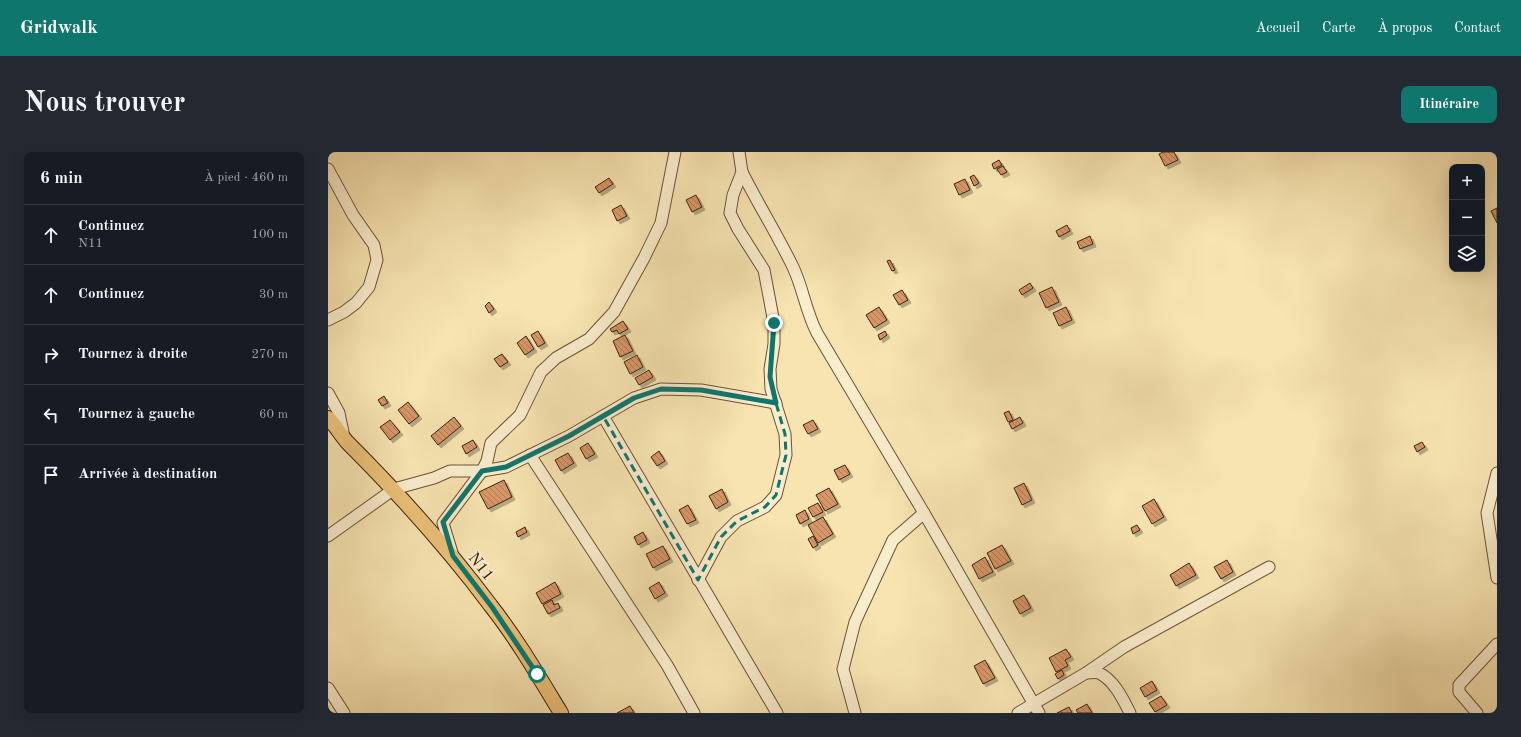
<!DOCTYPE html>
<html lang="fr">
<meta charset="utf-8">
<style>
:root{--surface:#171b24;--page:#242831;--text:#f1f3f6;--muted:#9ea1a6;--line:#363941;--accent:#0f766e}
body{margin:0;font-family:"Old Standard TT",serif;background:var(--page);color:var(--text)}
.controls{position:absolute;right:12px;top:12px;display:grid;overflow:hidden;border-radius:8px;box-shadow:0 4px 16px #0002}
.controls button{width:36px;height:36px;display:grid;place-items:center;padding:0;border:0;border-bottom:1px solid var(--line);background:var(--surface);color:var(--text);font:20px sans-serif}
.stop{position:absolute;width:12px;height:12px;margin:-9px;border:3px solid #0f766e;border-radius:50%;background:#fff}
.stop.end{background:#0f766e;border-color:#fff;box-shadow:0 1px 4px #0008}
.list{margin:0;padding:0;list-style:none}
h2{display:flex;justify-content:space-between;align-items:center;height:52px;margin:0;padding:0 16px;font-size:17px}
h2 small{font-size:13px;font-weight:400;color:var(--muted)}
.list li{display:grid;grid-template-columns:26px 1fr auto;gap:12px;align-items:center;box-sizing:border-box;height:60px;padding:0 16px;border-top:1px solid var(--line)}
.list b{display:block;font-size:15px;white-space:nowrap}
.list p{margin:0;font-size:13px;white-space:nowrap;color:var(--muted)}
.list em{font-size:13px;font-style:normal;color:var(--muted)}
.icon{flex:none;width:22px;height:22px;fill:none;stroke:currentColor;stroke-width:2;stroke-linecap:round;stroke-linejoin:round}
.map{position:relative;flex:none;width:1169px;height:561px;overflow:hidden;border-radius:8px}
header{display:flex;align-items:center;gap:24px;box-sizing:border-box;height:56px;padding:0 20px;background:var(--accent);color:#fff}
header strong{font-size:19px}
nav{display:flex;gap:22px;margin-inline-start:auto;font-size:14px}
.intro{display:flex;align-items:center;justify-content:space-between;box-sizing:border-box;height:96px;padding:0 24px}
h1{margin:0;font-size:28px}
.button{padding:10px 18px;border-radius:8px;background:var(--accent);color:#fff;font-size:14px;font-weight:700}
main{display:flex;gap:24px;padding:0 24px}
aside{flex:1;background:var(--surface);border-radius:8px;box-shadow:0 4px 16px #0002}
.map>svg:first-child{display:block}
.building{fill:url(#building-back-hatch);stroke:#3d200f;filter:url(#shadow)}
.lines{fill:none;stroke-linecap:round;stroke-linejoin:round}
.minor-casing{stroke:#6c5138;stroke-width:13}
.major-casing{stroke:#3d200f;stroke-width:16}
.minor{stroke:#faedcc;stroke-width:11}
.major{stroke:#ecc278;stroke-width:14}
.route{stroke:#0f766e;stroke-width:5}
.marked{fill:none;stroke:#0f766e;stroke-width:3;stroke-dasharray:8 5;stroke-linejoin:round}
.labels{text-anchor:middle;stroke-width:4;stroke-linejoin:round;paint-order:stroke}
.street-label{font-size:16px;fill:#3d200f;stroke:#faedcc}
</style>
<header>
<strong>Gridwalk</strong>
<nav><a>Accueil</a><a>Carte</a><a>À propos</a><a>Contact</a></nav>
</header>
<div class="intro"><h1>Nous trouver</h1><a class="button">Itinéraire</a></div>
<main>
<aside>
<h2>6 min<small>À pied · 460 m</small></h2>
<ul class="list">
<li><svg class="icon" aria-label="ahead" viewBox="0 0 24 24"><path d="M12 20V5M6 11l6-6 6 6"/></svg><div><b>Continuez</b><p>N11</p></div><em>100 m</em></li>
<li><svg class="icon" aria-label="ahead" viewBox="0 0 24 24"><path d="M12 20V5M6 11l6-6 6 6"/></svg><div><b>Continuez</b></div><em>30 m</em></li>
<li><svg class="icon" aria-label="right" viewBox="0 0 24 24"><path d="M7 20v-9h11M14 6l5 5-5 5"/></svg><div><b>Tournez à droite</b></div><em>270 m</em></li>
<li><svg class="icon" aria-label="left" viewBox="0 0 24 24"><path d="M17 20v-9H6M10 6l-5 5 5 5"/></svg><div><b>Tournez à gauche</b></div><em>60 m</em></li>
<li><svg class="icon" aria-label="arrive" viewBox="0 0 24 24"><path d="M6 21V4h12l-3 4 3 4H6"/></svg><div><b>Arrivée à destination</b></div></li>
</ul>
</aside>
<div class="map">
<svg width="1169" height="561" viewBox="0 0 1169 561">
<defs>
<pattern id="building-back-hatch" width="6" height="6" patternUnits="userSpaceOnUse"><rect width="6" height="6" fill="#d89767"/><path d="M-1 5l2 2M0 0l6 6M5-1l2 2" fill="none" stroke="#b07b53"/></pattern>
<filter id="shadow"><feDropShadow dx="3" dy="3" stdDeviation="0" flood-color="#0004"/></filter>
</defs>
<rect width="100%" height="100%" fill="#f7e4b1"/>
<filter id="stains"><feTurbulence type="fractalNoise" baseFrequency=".005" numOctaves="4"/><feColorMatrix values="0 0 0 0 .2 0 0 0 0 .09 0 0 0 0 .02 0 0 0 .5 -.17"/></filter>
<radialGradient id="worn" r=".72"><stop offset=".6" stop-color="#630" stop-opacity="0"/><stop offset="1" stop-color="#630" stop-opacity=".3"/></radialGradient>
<g class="building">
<path d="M835 0H846L850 8 837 14 831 2Z"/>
<path d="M671 8 674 13 666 17 664 12Z"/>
<path d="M675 14 679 20 673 23 669 17Z"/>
<path d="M646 23 651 31 646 34 642 25Z"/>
<path d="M281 26 285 32 271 41 267 35Z"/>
<path d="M637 27 642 38 631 43 626 32Z"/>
<path d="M368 43 374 55 364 60 358 48Z"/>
<path d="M293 53 299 64 289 69 284 58Z"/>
<path d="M1169 56V71L1163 59Z"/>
<path d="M739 73 742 79 731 85 728 79Z"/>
<path d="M762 84 765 92 752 97 749 90Z"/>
<path d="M562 108 567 118 564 119 559 109Z"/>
<path d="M702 131 705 136 694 143 691 138Z"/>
<path d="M724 135 731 150 718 156 711 141Z"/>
<path d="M574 138 580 148 571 153 565 143Z"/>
<path d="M161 150 166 157 161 161 157 154Z"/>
<path d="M551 155 559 168 546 176 538 163Z"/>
<path d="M738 155 744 168 731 174 725 161Z"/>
<path d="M295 169 300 177 291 182 289 178 284 180 282 177Z"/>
<path d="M210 179 217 191 210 195 203 183Z"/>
<path d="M557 179 559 183 552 188 550 183Z"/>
<path d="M297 183 305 199 292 205 285 189Z"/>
<path d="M198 184 206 197 197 203 189 191Z"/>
<path d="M174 202 180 210 172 215 166 207Z"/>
<path d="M309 203 315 215 302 222 296 210Z"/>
<path d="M321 218 325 225 311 233 307 226Z"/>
<path d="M56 244 60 251 54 254 50 248Z"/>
<path d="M80 250 91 264 81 272 70 258Z"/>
<path d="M681 259 685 268 680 270 676 261Z"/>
<path d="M126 265 133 274 110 293 103 284Z"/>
<path d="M692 265 695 271 684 277 681 271Z"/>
<path d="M62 268 72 280 62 288 52 275Z"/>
<path d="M485 268 490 277 480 282 475 273Z"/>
<path d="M145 288 149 295 138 302 134 294Z"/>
<path d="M1094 290 1097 295 1089 300 1086 294Z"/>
<path d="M260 291 267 302 258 307 252 296Z"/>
<path d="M331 299 337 309 329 314 323 305Z"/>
<path d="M240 301 246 311 233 319 227 308Z"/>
<path d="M517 313 522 322 511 328 506 318Z"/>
<path d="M176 328 184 345 160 357 151 340Z"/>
<path d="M696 331 704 348 694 353 686 336Z"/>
<path d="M501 336 510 352 497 359 488 343Z"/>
<path d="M394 337 400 350 388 357 381 344Z"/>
<path d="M826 347 836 365 824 372 814 354Z"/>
<path d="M490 351 495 360 485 365 480 356Z"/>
<path d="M360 353 368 368 359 372 351 358Z"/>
<path d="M477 358 481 367 472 372 468 363Z"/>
<path d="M495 365 505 382 490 391 480 373Z"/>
<path d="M809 373 812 378 805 382 803 376Z"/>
<path d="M197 375 199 380 190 385 188 380Z"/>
<path d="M315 380 319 388 310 393 306 385Z"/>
<path d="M485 384 490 393 485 396 480 387Z"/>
<path d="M674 393 683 409 667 417 659 401Z"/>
<path d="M335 394 342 407 325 416 318 402Z"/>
<path d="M657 405 665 420 651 427 644 413Z"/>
<path d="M899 408 905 420 893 427 886 415Z"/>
<path d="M861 411 868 423 848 434 842 423Z"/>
<path d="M227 430 233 442 214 452 208 441Z"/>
<path d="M331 430 337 441 327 447 321 436Z"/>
<path d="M696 443 703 456 692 462 685 449Z"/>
<path d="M224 448 226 453 230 451 232 456 220 462 215 453Z"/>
<path d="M738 497 743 505 737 508 740 514 728 520 721 506Z"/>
<path d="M657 508 667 526 655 532 646 514Z"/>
<path d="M734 518 736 523 730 527 727 522Z"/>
<path d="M824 529 829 538 817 545 812 536Z"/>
<path d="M833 544 839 553 827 560 821 551Z"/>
<path d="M759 552 764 561H750L748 558Z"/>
<path d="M302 554 306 561H289Z"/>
<path d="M741 555 744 561H729Z"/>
</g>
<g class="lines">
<defs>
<g id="minor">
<path d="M0 17 25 63 46 93 49 108 41 135 28 151 16 160 0 168"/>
<path d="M414 20C430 52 449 82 465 115 475 136 478 160 489 181L596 361 711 561"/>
<path d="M0 241 11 261 16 285"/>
<path d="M275 264 449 561"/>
<path d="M202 303 339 513 366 561"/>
<path d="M1169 321 1159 361 1169 426"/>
<path d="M0 384 66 337 106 326 122 319H154L178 315 241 284 306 246 333 237 373 238 448 251"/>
<path d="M125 404 115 371 154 319 159 309 163 291 192 263 213 220 228 206 261 187 286 160 316 106 333 71 347 0"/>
<path d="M370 428 393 385 409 369 437 355 448 343 458 303 457 282 443 237 442 217 446 192V171L436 118 410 77 402 61 405 43 414 20 411 0"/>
<path d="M758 521C762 521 767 520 771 521 786 528 795 547 802 561"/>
<path d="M0 536 16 561"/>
<path d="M527 561 515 517 527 470 565 388 596 361"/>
<path d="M690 561 758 521 796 495 941 415"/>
<path d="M1149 561 1131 540V533L1169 492"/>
</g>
<path id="major" d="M0 266C8 274 12 282 19 290 70 341 119 395 163 454 189 487 211 525 233 561"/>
</defs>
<use href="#minor" class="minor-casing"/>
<use href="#major" class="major-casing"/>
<use href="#minor" class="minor"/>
<use href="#major" class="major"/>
</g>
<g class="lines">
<path class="route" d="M209 522 164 455 125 404 115 370 154 319 178 315 241 284 306 246 333 237 373 238 448 251 442 225 446 171"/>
</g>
<path class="marked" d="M333 237 373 238 448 251 457 282 458 303 448 343 437 355 409 369 393 385 370 428 275 264 306 246Z"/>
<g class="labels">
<g class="street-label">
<text transform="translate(154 414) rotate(52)" y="6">N11</text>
</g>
</g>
<rect width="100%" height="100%" filter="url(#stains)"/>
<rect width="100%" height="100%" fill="url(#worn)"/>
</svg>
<div class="controls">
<button>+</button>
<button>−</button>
<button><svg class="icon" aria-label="layers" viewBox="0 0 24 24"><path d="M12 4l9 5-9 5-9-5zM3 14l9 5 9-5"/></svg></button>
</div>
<div class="stop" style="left:209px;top:522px"></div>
<div class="stop end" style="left:446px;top:171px"></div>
</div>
</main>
